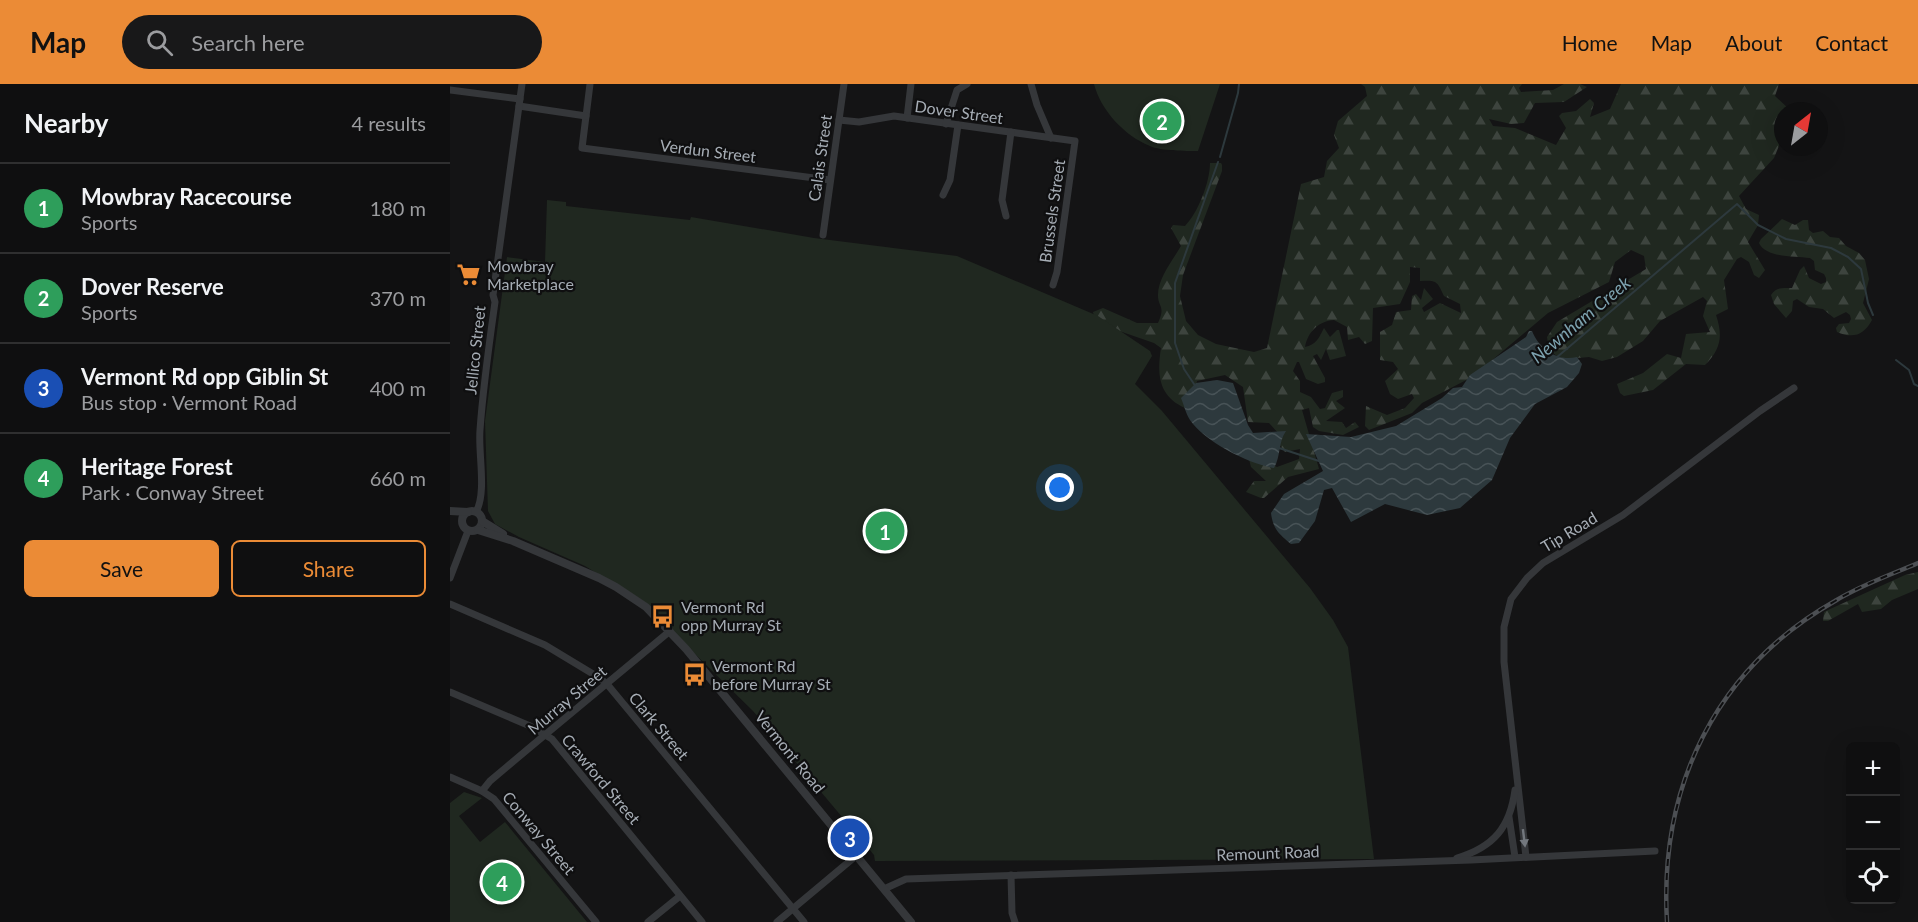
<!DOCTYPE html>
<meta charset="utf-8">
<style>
:root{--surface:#0f0f10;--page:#181819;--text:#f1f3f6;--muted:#9b9c9f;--line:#2f2f30;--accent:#eb8b36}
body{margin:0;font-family:Lato,sans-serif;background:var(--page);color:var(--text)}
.controls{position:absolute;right:18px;bottom:18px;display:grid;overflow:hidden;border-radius:9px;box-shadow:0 6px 24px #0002}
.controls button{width:54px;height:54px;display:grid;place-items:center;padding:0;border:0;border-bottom:2px solid var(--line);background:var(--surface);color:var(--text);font:30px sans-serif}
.compass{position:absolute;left:1324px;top:18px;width:54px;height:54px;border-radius:50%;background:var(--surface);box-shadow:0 6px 24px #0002;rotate:31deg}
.you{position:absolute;left:610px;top:404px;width:21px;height:21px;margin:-15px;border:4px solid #fff;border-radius:50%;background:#1a73e8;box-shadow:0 0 0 9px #1a73e833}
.badge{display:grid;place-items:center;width:39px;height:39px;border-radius:50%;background:var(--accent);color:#fff;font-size:20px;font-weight:700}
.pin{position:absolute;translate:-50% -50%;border:3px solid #fff;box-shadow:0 2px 6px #0006}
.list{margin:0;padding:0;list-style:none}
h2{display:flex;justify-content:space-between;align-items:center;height:78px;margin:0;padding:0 24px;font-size:26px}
h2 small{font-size:20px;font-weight:400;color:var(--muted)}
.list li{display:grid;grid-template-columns:39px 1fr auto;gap:18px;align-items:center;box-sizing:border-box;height:90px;padding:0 24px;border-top:2px solid var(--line)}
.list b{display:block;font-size:22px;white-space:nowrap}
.list p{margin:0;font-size:20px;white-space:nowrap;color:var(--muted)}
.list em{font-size:20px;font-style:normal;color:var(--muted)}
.actions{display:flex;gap:12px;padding:18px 24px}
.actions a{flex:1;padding:14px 0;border:2px solid var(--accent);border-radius:9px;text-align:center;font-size:21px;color:var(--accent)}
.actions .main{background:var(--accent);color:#111}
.icon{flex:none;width:33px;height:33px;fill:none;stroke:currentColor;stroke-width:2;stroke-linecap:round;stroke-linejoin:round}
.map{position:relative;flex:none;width:1468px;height:838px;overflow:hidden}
header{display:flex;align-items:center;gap:36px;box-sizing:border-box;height:84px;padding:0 30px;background:var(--accent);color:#111}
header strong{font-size:28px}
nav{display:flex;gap:33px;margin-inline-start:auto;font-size:21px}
.search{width:420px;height:54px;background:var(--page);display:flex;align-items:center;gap:15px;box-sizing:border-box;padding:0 21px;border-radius:33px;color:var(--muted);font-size:22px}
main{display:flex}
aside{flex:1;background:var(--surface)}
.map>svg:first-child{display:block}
.forest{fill:url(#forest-firs)}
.park{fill:#202820}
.water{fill:url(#water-waves)}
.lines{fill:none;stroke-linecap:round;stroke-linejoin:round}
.stream{stroke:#2d393d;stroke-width:2}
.minor{stroke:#35373a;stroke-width:7}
.tertiary{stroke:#35373a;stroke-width:8}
.rail-casing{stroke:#4c4f53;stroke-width:4.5}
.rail{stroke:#0f0f10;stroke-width:2;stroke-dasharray:7;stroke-linecap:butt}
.oneway{fill:#73787e}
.labels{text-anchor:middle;stroke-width:4.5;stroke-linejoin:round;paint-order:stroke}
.street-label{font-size:16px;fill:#a6adb5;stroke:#0f0f10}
.poi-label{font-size:16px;fill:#a6adb5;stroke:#0f0f10;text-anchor:start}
.water-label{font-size:18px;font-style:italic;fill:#7da2af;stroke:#0f0f10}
</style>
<header>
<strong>Map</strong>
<div class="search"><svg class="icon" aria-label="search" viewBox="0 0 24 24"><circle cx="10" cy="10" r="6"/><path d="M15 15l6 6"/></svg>Search here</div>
<nav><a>Home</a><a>Map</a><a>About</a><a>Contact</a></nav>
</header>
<main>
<aside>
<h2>Nearby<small>4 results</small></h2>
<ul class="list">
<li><span class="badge" style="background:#2e9e5b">1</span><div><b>Mowbray Racecourse</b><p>Sports</p></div><em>180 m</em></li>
<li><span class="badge" style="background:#2e9e5b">2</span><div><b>Dover Reserve</b><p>Sports</p></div><em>370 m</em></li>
<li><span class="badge" style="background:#1a4fb4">3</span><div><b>Vermont Rd opp Giblin St</b><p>Bus stop · Vermont Road</p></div><em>400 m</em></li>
<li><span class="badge" style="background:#2e9e5b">4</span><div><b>Heritage Forest</b><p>Park · Conway Street</p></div><em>660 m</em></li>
</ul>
<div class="actions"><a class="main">Save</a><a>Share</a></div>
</aside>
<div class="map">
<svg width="1468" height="838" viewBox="0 0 1468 838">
<defs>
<pattern id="forest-firs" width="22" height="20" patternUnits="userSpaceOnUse" patternTransform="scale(1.5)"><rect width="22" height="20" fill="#202820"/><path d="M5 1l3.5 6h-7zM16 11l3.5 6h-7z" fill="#3d443e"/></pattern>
<pattern id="water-waves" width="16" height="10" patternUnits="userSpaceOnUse" patternTransform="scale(1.5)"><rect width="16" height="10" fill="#2d393d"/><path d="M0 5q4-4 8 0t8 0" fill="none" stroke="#485357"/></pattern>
</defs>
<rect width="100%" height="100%" fill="#141415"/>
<g class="forest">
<path d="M911 0H1072L1069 4 1071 8 1103 6 1114 0H1130L1137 3 1114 18 1085 19 1074 39 1061 40 1039 35 1043 42 1065 44 1106 61 1116 44 1109 32 1112 29 1126 27 1140 15 1144 19 1140 33 1160 25 1171 0H1329L1325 12 1341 27H1333V52L1324 74 1289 112 1296 125 1309 131 1308 141 1298 158 1315 186 1309 194 1304 191 1299 178 1291 173 1287 175 1274 196 1278 225 1266 231C1273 252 1271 265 1255 281L1236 280 1203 306 1174 312 1170 309 1167 300 1193 289 1217 270 1231 274 1236 250 1260 248 1253 232 1257 217 1253 213 1210 237 1193 257 1167 273 1152 277 1139 273 1117 275 1108 273 1099 266 1097 253 1107 238 1196 185 1194 172 1181 166 1165 178 1159 198 1098 229 1022 293 972 319 962 329 919 346 915 342 916 322 937 331 955 324 964 314 962 310 948 315 940 310 935 297 948 285 943 278 930 276V248L942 241 946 228 961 226 962 212 966 210 971 216 974 204 983 215 972 224 974 228 990 219 1011 229 1010 220 994 212C987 197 987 196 970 197V184L960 183V198L950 220 923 224 922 257 915 260 909 253 898 256 897 243 884 236C869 237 858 247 855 263 866 261 869 254 874 244L880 253 887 246H889L896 272 880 276 876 265 871 276 867 270 863 272 875 294V298L868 300 856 295 849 278H847L843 287 850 297V308L861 313 870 325 875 324 882 309 893 306V313L886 317 895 324 876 337 892 338 896 344 905 338 909 343 893 351 869 347 863 343 859 324 852 326 869 385 838 393 814 414H811L796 408 804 397H816L801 383 799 375 805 372 827 383 849 375 850 365 835 368 828 359 829 350 819 339 798 338 793 303 775 291 747 297 743 315 735 324C708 312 707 290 711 264L704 259 652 241 645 237 643 228 653 224 687 239H708C716 221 708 224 708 211 708 194 723 176 731 162L721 144 723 141 735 142C748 129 760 98 760 79H771L772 81V87L733 191 730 212 736 237 748 251 766 260 804 268 817 264 851 100 874 93 877 77 889 64 884 51 888 37 917 12 915 3Z"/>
<path d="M1332 135 1345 141 1353 136H1358L1359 146 1363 149 1373 147 1380 153 1389 154 1396 162 1409 169 1415 176 1419 195 1413 219 1422 236C1414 251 1403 255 1387 248L1386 244 1389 240 1399 239 1401 235 1400 231 1396 228 1384 234 1373 225 1359 223 1347 215 1343 217 1342 227 1336 234 1324 220 1321 211C1326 203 1333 204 1342 204L1350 186 1354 182 1359 194 1371 200 1376 198V194L1374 190 1365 186 1364 177 1360 174C1345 172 1316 174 1309 159L1311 155Z"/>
<path d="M1468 488V505L1442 516 1431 525 1412 528 1408 520 1378 537H1373L1374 528 1378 526 1455 491Z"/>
</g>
<g class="park">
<path d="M644 0H770L748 67C736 67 711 67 700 62 675 52 651 27 644 0Z"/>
<path d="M97 116 116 118V122L240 136 241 133 364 154 507 172 648 232 700 267 702 272 685 300 712 327 860 504 883 536 898 563 924 775 425 777 424 771 303 627 190 516 135 482 69 453 45 440 38 427 35 337 57 173 95 178Z"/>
<path d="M14 708 32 714 9 732 30 758 55 738 137 838H0V719Z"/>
</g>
<g class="water">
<path d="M1079 247H1082C1089 265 1108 278 1127 273L1132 280 1129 289 1117 303 1085 320 1060 354 1042 396 1010 424 977 431 935 420 901 438 882 404 874 406 865 437 849 459 841 460C829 450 823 445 821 429L834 410 873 387 856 350 901 353 946 342 992 314 1003 304 1012 303 1020 291 1076 253Z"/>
<path d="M767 296 783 299 798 341 803 349 836 347C828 358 831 372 824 384 799 380 755 358 740 336 736 330 734 321 731 314L746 299Z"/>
</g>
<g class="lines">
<g class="stream">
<path d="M770 73 788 9 789 0"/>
<path d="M1106 274 1287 120 1308 141 1336 155 1381 164 1398 173 1411 185 1418 219 1423 231"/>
<path d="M1446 276 1459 286 1464 300 1468 302"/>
<path d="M746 303 734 285 725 259V199L768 78"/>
<path d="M829 364 869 377"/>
</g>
<g class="minor">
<path d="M140 0 132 64 380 96"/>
<path d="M581 0 587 21 601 54"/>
<path d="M0 6 70 15"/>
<path d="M69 22 136 32"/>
<path d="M457 34 461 0"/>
<path d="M389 36 409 38 444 32 625 57 607 188 603 201"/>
<path d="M496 40 507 6 517 0"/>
<path d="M493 111 500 96 508 41"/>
<path d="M556 132 552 116 561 48"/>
<path d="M373 151 394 0"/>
<path d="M26 428C37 408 28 370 30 346 33 303 39 261 45 218L43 211 72 0"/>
<path d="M0 494 18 447"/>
<path d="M0 520 95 561 148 593 157 600 354 838"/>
<path d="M0 608 80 642 102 655 252 838"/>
<path d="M0 693 32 707 44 715 146 838"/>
<path d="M32 707 40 697 84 660 220 547"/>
<path d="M1059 733 1065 773"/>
<path d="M1076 773 1054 578V543L1061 515 1077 494 1093 479 1173 431 1310 327 1344 304"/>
<path d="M1007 774C1044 763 1060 743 1065 706"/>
<path d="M561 791 562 829 565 838"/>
<path d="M434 805 456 795 1021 776 1205 767"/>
<path d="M198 838 230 812"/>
<path d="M327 838 407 771"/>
</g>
<g class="tertiary">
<circle cx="22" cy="437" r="10"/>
<path d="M0 427 18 428"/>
<path d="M32 437 53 450"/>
<path d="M28 446 63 457 149 494 166 503 196 523 236 565 461 838"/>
</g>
<defs>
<path id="rail" d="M1217 838C1209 703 1265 585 1385 517 1411 501 1440 491 1468 479"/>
</defs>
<use href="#rail" class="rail-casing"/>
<use href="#rail" class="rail"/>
</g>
<defs><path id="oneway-solid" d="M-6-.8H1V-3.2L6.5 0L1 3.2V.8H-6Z" transform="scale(1.5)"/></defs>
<use class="oneway" href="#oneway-solid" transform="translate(1074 754) rotate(83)"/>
<defs>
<symbol id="supermarket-bare" viewBox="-9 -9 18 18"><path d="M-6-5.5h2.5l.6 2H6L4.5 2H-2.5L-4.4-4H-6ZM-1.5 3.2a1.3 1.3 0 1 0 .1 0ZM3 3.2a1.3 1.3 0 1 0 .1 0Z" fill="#eb8b36" stroke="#0f0f10" stroke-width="2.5" paint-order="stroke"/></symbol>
<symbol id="bus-bare" viewBox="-9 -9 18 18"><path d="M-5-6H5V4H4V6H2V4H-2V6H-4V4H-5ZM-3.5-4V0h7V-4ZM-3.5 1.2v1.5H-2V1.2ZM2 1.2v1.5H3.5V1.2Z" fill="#eb8b36" stroke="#0f0f10" stroke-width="2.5" paint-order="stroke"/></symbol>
</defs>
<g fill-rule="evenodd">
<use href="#supermarket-bare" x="2" y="174" width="33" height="33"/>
<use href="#bus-bare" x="196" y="516" width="33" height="33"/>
<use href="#bus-bare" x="228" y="574" width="33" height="33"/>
</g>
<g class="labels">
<g class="street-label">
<text transform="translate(509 28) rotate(8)" y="6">Dover Street</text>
<text transform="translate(258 67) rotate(7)" y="6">Verdun Street</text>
<text transform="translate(370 74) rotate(-82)" y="6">Calais Street</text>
<text transform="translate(602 127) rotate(-82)" y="6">Brussels Street</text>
<text transform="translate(25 266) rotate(-84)" y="6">Jellico Street</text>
<text transform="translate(1119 448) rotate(-31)" y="6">Tip Road</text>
<text transform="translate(117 616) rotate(-40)" y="6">Murray Street</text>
<text transform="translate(209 642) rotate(50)" y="6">Clark Street</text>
<text transform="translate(340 668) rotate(51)" y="6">Vermont Road</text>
<text transform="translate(151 695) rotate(50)" y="6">Crawford Street</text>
<text transform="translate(89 749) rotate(50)" y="6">Conway Street</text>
<text transform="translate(818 769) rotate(-2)" y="6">Remount Road</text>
</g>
<g class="poi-label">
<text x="37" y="188">Mowbray<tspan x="37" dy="18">Marketplace</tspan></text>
<text x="231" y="529">Vermont Rd<tspan x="231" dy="18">opp Murray St</tspan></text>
<text x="262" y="588">Vermont Rd<tspan x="262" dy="18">before Murray St</tspan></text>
</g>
<g class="water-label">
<text transform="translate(1131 236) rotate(-40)" y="6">Newnham Creek</text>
</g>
</g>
</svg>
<div class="controls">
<button>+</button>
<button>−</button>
<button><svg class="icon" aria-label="locate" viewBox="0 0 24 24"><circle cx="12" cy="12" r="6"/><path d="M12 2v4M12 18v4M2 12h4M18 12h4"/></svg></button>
</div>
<svg class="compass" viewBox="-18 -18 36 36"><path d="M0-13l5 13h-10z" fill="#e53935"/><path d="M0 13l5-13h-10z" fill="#9b9c9f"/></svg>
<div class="you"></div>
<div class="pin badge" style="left:435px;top:447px;background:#2e9e5b">1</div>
<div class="pin badge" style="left:712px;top:37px;background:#2e9e5b">2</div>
<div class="pin badge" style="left:400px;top:754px;background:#1a4fb4">3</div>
<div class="pin badge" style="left:52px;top:798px;background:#2e9e5b">4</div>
</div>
</main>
